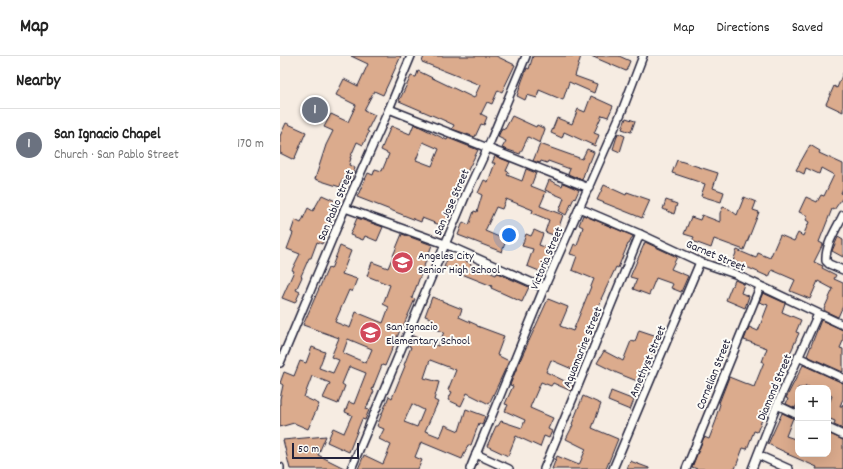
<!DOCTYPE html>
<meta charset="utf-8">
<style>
:root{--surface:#fff;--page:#f6f6f6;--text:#222;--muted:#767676;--line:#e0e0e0;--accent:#0b8043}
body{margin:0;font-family:Dekko,sans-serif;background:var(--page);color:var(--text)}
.controls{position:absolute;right:12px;bottom:12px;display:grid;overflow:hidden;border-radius:8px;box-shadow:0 4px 16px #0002}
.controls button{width:36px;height:36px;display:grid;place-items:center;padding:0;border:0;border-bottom:1px solid var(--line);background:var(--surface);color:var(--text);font:20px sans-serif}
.scale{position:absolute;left:12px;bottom:10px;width:67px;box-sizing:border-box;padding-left:4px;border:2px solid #22223b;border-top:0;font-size:11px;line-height:14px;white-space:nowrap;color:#22223b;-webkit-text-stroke:3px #fdfcf7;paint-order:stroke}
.you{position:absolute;left:229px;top:179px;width:14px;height:14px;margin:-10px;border:3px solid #fff;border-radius:50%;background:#1a73e8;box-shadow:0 0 0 6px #1a73e833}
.badge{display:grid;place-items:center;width:26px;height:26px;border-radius:50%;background:var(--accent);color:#fff;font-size:13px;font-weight:700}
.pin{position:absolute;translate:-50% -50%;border:2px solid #fff;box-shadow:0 1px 4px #0006}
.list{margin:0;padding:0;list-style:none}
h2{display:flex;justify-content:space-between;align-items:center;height:52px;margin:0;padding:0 16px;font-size:17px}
h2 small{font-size:13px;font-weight:400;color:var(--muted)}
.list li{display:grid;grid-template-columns:26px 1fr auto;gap:12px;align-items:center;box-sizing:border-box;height:72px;padding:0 16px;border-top:1px solid var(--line)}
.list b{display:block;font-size:15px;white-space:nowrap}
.list p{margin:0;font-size:13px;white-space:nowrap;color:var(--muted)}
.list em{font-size:13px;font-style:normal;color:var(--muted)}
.map{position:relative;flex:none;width:563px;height:413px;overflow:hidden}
header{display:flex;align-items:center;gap:24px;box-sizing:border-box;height:56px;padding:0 20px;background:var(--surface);border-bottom:1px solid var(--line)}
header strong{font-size:19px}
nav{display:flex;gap:22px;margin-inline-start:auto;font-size:14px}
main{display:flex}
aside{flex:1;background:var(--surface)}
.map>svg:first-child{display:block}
.building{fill:#dbab8d;stroke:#22223b;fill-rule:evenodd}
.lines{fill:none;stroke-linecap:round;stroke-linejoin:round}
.street-casing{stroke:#22223b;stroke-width:10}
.street{stroke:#fdfcf7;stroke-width:7}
.labels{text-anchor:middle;stroke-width:4;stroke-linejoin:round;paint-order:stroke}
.street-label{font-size:12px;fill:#22223b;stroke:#fdfcf7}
.poi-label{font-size:12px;fill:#22223b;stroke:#fdfcf7;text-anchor:start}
</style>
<header>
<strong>Map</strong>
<nav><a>Map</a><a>Directions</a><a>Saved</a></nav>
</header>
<main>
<aside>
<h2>Nearby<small></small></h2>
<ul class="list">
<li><span class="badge" style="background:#6b7280">1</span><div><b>San Ignacio Chapel</b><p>Church · San Pablo Street</p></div><em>170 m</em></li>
</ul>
</aside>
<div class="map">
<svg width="563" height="413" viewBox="0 0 563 413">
<rect width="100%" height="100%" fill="#f6ece2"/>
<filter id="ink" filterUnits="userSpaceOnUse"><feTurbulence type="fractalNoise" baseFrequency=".025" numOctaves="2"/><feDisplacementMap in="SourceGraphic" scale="8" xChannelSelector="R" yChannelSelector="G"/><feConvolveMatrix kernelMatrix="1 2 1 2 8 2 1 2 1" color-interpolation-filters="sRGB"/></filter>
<g filter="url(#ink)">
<g class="building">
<path d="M71 0H121L103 39 94 35 84 54 95 59 87 75 89 76 83 89 77 86 70 102H71L69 109 75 112 70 127 62 124 60 131 35 123 46 89 53 75 44 71 51 58 68 66 76 49 56 39 64 23 78 30 88 8Z"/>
<path d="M144 0H216L235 9 222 36 218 34 212 48 207 46 201 58 207 61 204 69 201 68 195 81 172 73 174 69 161 63 119 45 131 20 136 21 138 15 194 42 200 29 142 6Z"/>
<path d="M253 0H301L295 20 317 28 314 37 289 26 283 44 259 34 257 42 247 39 245 44 237 40 242 25 247 12 249 13Z"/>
<path d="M311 0H339L350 5 346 15Z"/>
<path d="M563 17V56L546 48 554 30 557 32Z"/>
<path d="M311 40 333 50 328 61 322 59 314 77 319 79 315 90 284 76 282 82 271 77 277 62 292 68 298 53 305 56Z"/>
<path d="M232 60 256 71 257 69 265 73 260 87 248 81 240 98 222 92 226 85 218 81 222 72 225 73Z"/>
<path d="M346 62 355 65 351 76 342 73Z"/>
<path d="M6 67 26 76 14 104 0 97V80Z"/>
<path d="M134 68 167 84 168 82 198 94 186 118 172 154H174L170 163 168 162 165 171 142 162 141 166 77 141 88 117 93 119 95 113 102 115 109 98 101 94 111 70 130 78ZM143 86 159 93 152 110 136 104Z"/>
<path d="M338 77 345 80 340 96 333 93Z"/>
<path d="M260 88 302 103 307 93 314 96 310 106H308L302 124 288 118 290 113 268 105 267 107 261 105 260 107 253 105Z"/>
<path d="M530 89 540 95 539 97 563 108V132L561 137 563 138V141L554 154 552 153 539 186 543 188 534 206 543 210 542 212 556 219 554 223 563 227V250L558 261 545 255 544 253 553 233 538 225 530 243 510 235 515 224 492 214 489 221 453 205 457 194 476 202 478 197 490 202 500 179 514 185 518 177 523 180 529 166 526 164 528 160 519 156 526 141 537 146 541 139 544 140 554 119 541 112 539 118 526 112 524 118 516 114Z"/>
<path d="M215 100 230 106 226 115 229 116 227 119 242 125 246 113 256 117 251 130 266 136 260 150 283 159 276 180 265 176 269 164 252 157 253 154 226 143 222 153 216 151 205 175 226 184 222 196 178 179 183 166 189 169 194 155 197 156 202 139 198 137 204 124 208 126 215 107H212Z"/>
<path d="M397 104 438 117 433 132 444 136 441 146 421 140 425 128 392 117Z"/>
<path d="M269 124 282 130 283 127 299 134 295 143 294 142 286 159 279 155 284 142 265 134Z"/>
<path d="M324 129 346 139 347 136 370 144 362 162 317 144Z"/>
<path d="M42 139 60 147 42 188 37 186 31 202H29L21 220 22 221 16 234 20 236 15 247 2 242 14 215 12 214 20 198 7 193 13 177 11 176 15 164 21 167 28 152 33 155Z"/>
<path d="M464 141 476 146 473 154 479 156 464 194 434 183 431 192 412 185 414 181 404 178 411 161 420 164 422 159 440 166V157L443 151 449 153 457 159Z"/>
<path d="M386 144 397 148 394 158 383 153Z"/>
<path d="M303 159 353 180 349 188H348L338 212 336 211 321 243H322L311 267 305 280 306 281 292 313 271 304 266 316 293 329 291 335 273 327 271 330 261 326 251 349 250 352 273 362 268 373 272 375 269 382 264 380 260 391 236 380 228 400 207 390 216 370H218L221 365 242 372 245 364 225 355 228 349 225 348 233 330 230 329 238 309 268 243 288 251 280 270 293 275 314 223 292 214 297 200 290 198 294 188 297 190 303 171 299 169Z"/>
<path d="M77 162 103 171 97 185 85 180 83 184 70 179Z"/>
<path d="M254 174 263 178 259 189 273 194 264 217 247 210 253 193 242 190 246 178 251 180Z"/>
<path d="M122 178 152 189 132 242 135 243 122 273 121 272 105 310 102 309 92 334 94 335 86 353 89 354 85 364 82 363 69 396 47 386 53 372 64 377 72 359 65 356 69 346 74 348 86 317 71 311H69L62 328 65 330 58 348 43 342 50 327 32 320 24 341 39 348 28 373 14 367 0 371V343L3 329 0 327 4 316 14 320 20 305 26 307 32 291 45 296 39 312 53 317 59 304 51 301 59 282 23 269 48 212 51 213 60 190 71 195 62 218 77 223 72 236 69 234 55 266 70 272 76 256 103 267 109 251 103 248 110 229 87 220 92 206 108 212ZM68 283 92 293 86 307 63 297Z"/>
<path d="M558 181 563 184V201L552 195Z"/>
<path d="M365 186 397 201 391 213 408 220 401 236 391 232 393 228 376 222 369 239 353 233 357 223 350 221Z"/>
<path d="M169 199 191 207 190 208 216 219 217 217 249 231 242 246 211 232 212 230 164 211Z"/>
<path d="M455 224 464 228 461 237 469 240 465 252 446 244 452 229H453Z"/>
<path d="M483 237 505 247 502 256 521 264 516 276 519 277 509 300 506 298 496 324 498 325 491 340 494 341 490 350 488 349 477 376 474 375 467 393 463 392 455 413H417L412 411 424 381 429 383 437 362 436 361 440 348 439 347 449 321 474 331 484 306H482L487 292 464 284 469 271 478 275 488 249 479 246Z"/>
<path d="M152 241 182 253 179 261 197 269V270L224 280 217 299 229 305 209 348 187 337 181 350 168 344 172 336 168 334 176 314 150 304 144 322 159 326 154 344 158 346 145 375 160 381 165 369 179 375 186 353 205 360 202 369 199 367 191 389H188L182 403 141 386 135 401 142 404 138 413H78L84 399 103 408 111 389 99 383 104 373 97 370 109 340 112 342 118 327 125 310 124 309 131 291 129 290 133 280 158 290 164 276 150 271 153 263 145 260ZM132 348 144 354 137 371 124 366Z"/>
<path d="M541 264 563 274V285L560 292 563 293V316L527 300Z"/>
<path d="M359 274 377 280 372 293 374 294 368 310 369 311 362 327 337 317 317 307 324 295 343 305 351 285 355 286Z"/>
<path d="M523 309 563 327V343L560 350H562L563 348V373L554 369 555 365 548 362V350L552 340 548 338V332H531L526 330 525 332H518V347L515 352 506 348 508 343 506 342Z"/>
<path d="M331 335 354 344 350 354 328 345Z"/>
<path d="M303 340 321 348 312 372 338 383 326 413H272L277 400 299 409 306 393 286 383 293 369 292 368Z"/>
<path d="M502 357 513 362 506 380 518 384V398H548V382L550 378 563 384V413H536L537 411 507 398H509L488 388Z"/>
<path d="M46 380 38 399 66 413H10L3 384Z"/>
<path d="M350 405 369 412V413H347Z"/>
</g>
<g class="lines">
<defs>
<g id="street">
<path d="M109 53 309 132"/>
<path d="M65 152 165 188 264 232"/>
<path d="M299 152 360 178 420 206 455 218 563 269"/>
<path d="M563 159C556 174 545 189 546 205L549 208 563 214"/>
<path d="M518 301 563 322"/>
<path d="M0 307 65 152 109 53 131 0"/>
<path d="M497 349 518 359"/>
<path d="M548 372 563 379"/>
<path d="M196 398 229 413"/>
<path d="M478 399 509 413"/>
<path d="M0 411V413"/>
<path d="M71 413 187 136 208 91 246 0"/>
<path d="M190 413 264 232 342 55 363 0"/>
<path d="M264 413 360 178"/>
<path d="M333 413 420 206"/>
<path d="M406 413 480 231"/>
<path d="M472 413 497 349 538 258"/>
</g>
</defs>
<use href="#street" class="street-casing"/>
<use href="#street" class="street"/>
</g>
</g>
<defs>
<symbol id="school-disc" viewBox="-11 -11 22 22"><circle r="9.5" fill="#d1495b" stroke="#fdfcf7"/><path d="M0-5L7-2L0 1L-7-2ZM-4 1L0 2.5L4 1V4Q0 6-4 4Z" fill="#fff"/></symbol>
</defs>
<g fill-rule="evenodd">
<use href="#school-disc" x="110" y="194" width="25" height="25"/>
<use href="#school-disc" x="78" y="264" width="25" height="25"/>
</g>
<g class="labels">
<g class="street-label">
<text transform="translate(171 146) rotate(-66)" y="4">San Jose Street</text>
<text transform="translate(55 149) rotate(-67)" y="4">San Pablo Street</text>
<text transform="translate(436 199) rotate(23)" y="4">Garnet Street</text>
<text transform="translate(266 202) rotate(-67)" y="4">Victoria Street</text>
<text transform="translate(302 291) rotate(-68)" y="4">Aquamarine Street</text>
<text transform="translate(367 305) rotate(-67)" y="4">Amethyst Street</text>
<text transform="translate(433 318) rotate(-68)" y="4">Cornelian Street</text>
<text transform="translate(494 331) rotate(-67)" y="4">Diamond Street</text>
</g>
<g class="poi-label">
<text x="138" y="203">Angeles City<tspan x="138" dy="14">Senior High School</tspan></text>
<text x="106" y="274">San Ignacio<tspan x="106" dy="14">Elementary School</tspan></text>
</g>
</g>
</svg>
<div class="controls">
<button>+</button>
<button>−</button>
</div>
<div class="scale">50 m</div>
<div class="you"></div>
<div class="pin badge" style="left:35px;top:54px;background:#6b7280">1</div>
</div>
</main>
